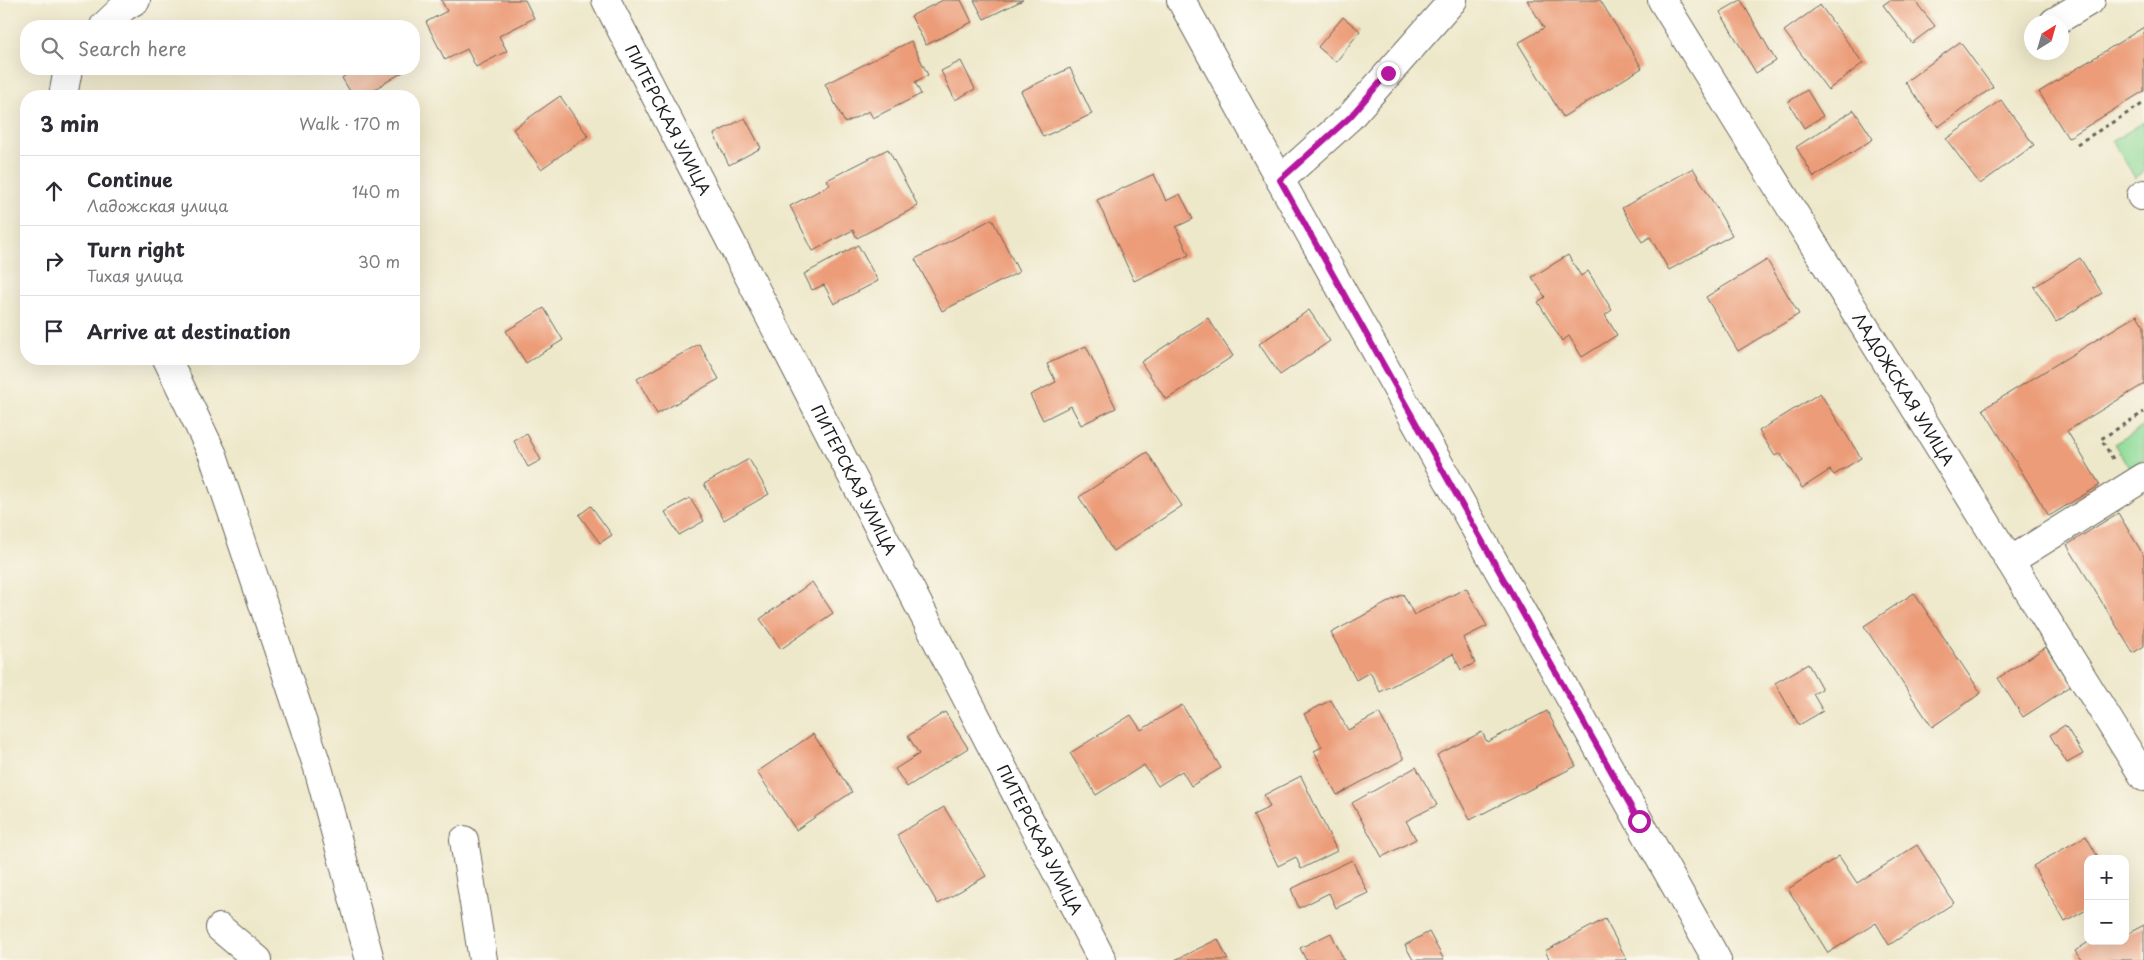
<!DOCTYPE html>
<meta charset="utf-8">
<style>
:root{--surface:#fff;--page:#f7f7f7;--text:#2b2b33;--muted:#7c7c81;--line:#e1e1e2}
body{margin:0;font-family:"Playpen Sans",sans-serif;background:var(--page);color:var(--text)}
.controls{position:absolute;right:15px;bottom:15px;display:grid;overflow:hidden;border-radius:10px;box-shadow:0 5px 20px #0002}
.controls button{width:45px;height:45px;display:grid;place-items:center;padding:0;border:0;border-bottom:1px solid var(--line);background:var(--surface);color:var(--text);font:25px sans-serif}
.compass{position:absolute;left:2024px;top:15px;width:45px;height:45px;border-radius:50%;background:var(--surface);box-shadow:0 5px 20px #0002;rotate:37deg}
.stop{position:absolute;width:15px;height:15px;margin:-11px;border:4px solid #b5179e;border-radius:50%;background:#fff}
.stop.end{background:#b5179e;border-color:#fff;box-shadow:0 1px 5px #0008}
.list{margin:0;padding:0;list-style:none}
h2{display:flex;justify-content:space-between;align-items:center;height:65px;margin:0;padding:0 20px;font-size:21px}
h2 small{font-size:16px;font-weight:400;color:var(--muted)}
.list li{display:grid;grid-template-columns:32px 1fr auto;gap:15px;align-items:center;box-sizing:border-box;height:70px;padding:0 20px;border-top:1px solid var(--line)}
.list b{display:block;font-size:19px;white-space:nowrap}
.list p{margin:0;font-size:16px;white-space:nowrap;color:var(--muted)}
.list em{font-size:16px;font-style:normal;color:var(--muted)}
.icon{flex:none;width:28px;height:28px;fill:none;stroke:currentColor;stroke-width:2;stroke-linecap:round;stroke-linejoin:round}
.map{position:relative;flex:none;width:2144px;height:960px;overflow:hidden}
.search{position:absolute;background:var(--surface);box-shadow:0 5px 20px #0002;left:20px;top:20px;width:400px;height:55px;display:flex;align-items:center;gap:12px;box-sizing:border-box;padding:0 18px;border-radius:20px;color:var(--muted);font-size:19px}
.panel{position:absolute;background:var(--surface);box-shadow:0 5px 20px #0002;left:20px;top:90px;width:400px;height:275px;border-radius:20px}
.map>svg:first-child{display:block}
.green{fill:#8eda98;stroke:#557b5a}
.building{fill:#ec9c78}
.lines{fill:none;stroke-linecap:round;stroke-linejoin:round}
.minor-casing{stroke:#666359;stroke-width:30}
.path{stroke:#666359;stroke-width:3;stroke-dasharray:4 4;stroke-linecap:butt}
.minor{stroke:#fff;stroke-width:28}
.route{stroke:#b5179e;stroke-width:6}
.labels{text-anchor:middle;stroke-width:5;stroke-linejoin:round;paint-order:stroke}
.street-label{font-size:16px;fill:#1c1c1c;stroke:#fbf7ec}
</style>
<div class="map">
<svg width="2144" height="960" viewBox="0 0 2144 960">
<rect width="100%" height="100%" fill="#fbf7ec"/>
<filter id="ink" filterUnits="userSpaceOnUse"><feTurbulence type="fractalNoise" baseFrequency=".02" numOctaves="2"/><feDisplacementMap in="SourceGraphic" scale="10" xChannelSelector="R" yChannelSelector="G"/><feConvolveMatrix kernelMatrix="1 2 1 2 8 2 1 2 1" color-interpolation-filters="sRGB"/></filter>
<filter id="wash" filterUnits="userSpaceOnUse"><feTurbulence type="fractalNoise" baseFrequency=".0096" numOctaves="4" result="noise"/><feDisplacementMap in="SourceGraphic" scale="20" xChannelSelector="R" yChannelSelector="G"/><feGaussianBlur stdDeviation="1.12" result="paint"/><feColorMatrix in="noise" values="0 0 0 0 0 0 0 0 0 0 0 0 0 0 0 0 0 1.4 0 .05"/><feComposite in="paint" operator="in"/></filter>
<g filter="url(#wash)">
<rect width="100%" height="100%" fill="#eee8cb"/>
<g class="green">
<path d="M2144 122V172L2135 178 2113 141Z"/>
<path d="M2144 426V460L2130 468 2114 444Z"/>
</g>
<g id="blocks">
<g class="building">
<path d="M441 0H525L534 18 499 36 507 51 476 67 467 49 445 60 426 22 447 11Z"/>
<path d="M943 0H961L972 22 926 45 911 16Z"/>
<path d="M974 0H1023L984 19Z"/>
<path d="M1527 0H1600L1642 68 1563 117 1518 43 1544 28Z"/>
<path d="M1741 0 1776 61 1756 73 1720 12Z"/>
<path d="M1890 0H1914L1935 26 1912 43 1883 5Z"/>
<path d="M1820 5 1863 63 1828 90 1784 31Z"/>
<path d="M1343 17 1360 31 1336 62 1318 47Z"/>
<path d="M2144 27V91L2068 138 2039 92Z"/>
<path d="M911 41 928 75 915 82 921 94 873 118 869 111 845 123 825 84Z"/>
<path d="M1960 42 1993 87 1938 127 1905 82Z"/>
<path d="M961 61 975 89 955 100 941 71Z"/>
<path d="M1070 68 1092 114 1043 137 1021 91Z"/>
<path d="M354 69H408L363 96H353L342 78Z"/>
<path d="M1807 90 1823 116 1804 128 1788 102Z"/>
<path d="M560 96 588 136 541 169 513 129Z"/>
<path d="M2001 100 2034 145 1980 184 1946 139Z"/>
<path d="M1854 110 1873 139 1814 177 1796 147Z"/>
<path d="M745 118 761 148 729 165 714 134Z"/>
<path d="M888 149 918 206 857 238 853 230 813 251 790 206 830 185 827 180Z"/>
<path d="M1693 168 1732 235 1669 270 1650 237 1642 242 1622 208Z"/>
<path d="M1154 174 1166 201 1180 194 1193 219 1176 227 1189 255 1134 281 1097 200Z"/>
<path d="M992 219 1019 272 942 311 915 259Z"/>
<path d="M858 245 878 281 834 304 824 285 812 290 804 274Z"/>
<path d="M1568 255 1581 276 1588 271 1612 310 1605 315 1617 335 1582 357 1569 336 1562 341 1538 302 1545 297 1532 277Z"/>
<path d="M2080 258 2102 293 2056 322 2034 287Z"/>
<path d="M1767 260 1799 314 1738 351 1706 297Z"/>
<path d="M544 308 563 340 526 363 506 331Z"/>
<path d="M1309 310 1330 341 1280 375 1259 344Z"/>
<path d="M2137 315 2144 326V384L2067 431 2100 485 2049 516 1983 409Z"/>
<path d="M1208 318 1233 356 1166 400 1141 362Z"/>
<path d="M699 344 719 379 657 414 637 379Z"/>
<path d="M1086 346 1116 408 1081 425 1071 406 1043 420 1030 395 1056 382 1047 364Z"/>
<path d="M1820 393 1861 458 1834 475 1830 470 1802 488 1780 453 1775 456 1759 431Z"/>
<path d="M527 434 541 460 528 467 514 441Z"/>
<path d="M1147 452 1182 506 1113 551 1079 497Z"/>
<path d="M749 459 769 494 724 520 704 484Z"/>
<path d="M690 498 704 521 679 535 665 512Z"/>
<path d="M591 506 612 535 600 543 579 515Z"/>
<path d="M2118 513 2144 556V646L2133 653 2067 545Z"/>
<path d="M812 582 833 613 781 649 760 619Z"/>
<path d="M1466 588 1487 626 1463 638 1475 663 1461 670 1453 654 1380 692 1370 672 1356 680 1331 633 1403 594 1414 615Z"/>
<path d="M1914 593 1981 693 1932 727 1864 626Z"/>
<path d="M2046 647 2071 686 2023 717 1998 678Z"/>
<path d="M1808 664 1822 689 1813 694 1823 711 1799 725 1775 683Z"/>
<path d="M1331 700 1348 730 1379 713 1404 759 1337 795 1314 751 1322 747 1304 714Z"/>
<path d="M1182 705 1221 768 1191 786 1182 771 1158 786 1144 765 1096 795 1070 753 1131 715 1141 730Z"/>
<path d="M1547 711 1576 766 1470 820 1437 755 1482 732 1487 742Z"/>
<path d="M945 712 968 748 907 787 895 769 919 754 908 736Z"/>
<path d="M2065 725 2083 754 2067 763 2050 735Z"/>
<path d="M813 734 852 792 796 830 757 772Z"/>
<path d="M1416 767 1437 805 1406 821 1416 839 1382 857 1352 803Z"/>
<path d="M1301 776 1337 851 1301 869 1296 857 1278 866 1253 815 1270 807 1264 795Z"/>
<path d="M944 807 986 876 938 904 897 835Z"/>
<path d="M2086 836 2099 859H2088V909L2065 922 2033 866Z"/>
<path d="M1917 845 1954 903 1889 945 1876 923 1828 953 1788 889 1839 856 1857 883Z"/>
<path d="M1352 860 1368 893 1336 908 1329 893 1299 908 1291 889Z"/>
<path d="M1605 919 1627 960H1550L1545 951Z"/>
<path d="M2144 925V960H2081L2075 951 2090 941H2125V935Z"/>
<path d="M1429 932 1444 960H1413L1405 945Z"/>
<path d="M1331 933 1344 960H1306L1300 948Z"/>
<path d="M1218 939 1228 960H1175Z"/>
</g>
</g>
</g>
<g filter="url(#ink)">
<use href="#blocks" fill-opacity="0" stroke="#666359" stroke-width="1"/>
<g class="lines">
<defs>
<g id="minor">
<path id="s1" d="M606 0 1102 960"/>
<path d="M1181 0 1280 180 1717 960"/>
<path id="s2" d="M1662 0 2144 777"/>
<path d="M2054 22 2091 0"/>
<path d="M104 26 124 7 136 0"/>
<path d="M63 96 68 69"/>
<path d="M1280 180 1350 117 1453 0"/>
<path d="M2141 196 2144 194"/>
<path d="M167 359 213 455 318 768 370 960"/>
<path d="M2010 561 2144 477"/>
<path d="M464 840 483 960"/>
<path d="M220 928 258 960"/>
</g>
</defs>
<use href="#minor" class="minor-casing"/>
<g class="path">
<path d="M2077 144 2144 103"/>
<path d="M2113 459 2101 439 2144 412"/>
</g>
<use href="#minor" class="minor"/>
</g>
</g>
<g class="lines" filter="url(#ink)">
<path class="route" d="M1388 73 1350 117 1280 180 1639 821"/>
</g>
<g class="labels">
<g class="street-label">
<text dy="6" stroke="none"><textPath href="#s1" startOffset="135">ПИТЕРСКАЯ УЛИЦА</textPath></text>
<text dy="6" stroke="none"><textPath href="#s2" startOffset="458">ЛАДОЖСКАЯ УЛИЦА</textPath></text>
<text dy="6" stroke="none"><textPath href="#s1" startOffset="540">ПИТЕРСКАЯ УЛИЦА</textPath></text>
<text dy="6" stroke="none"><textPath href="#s1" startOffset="945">ПИТЕРСКАЯ УЛИЦА</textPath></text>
</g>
</g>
</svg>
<div class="controls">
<button>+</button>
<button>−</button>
</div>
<svg class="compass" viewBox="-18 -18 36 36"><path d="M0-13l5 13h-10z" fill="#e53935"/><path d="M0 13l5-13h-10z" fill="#7c7c81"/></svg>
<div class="stop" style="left:1639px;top:821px"></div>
<div class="stop end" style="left:1388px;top:73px"></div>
<div class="search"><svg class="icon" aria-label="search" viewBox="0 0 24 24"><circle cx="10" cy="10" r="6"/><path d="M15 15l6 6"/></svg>Search here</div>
<section class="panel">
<h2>3 min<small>Walk · 170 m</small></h2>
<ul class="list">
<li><svg class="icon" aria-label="ahead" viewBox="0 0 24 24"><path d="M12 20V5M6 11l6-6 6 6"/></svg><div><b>Continue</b><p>Ладожская улица</p></div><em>140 m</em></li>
<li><svg class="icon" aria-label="right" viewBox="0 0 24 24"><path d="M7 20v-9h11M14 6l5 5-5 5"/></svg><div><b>Turn right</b><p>Тихая улица</p></div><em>30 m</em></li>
<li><svg class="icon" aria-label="arrive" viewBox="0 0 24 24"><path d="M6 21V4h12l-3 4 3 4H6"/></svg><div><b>Arrive at destination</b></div></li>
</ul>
</section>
</div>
